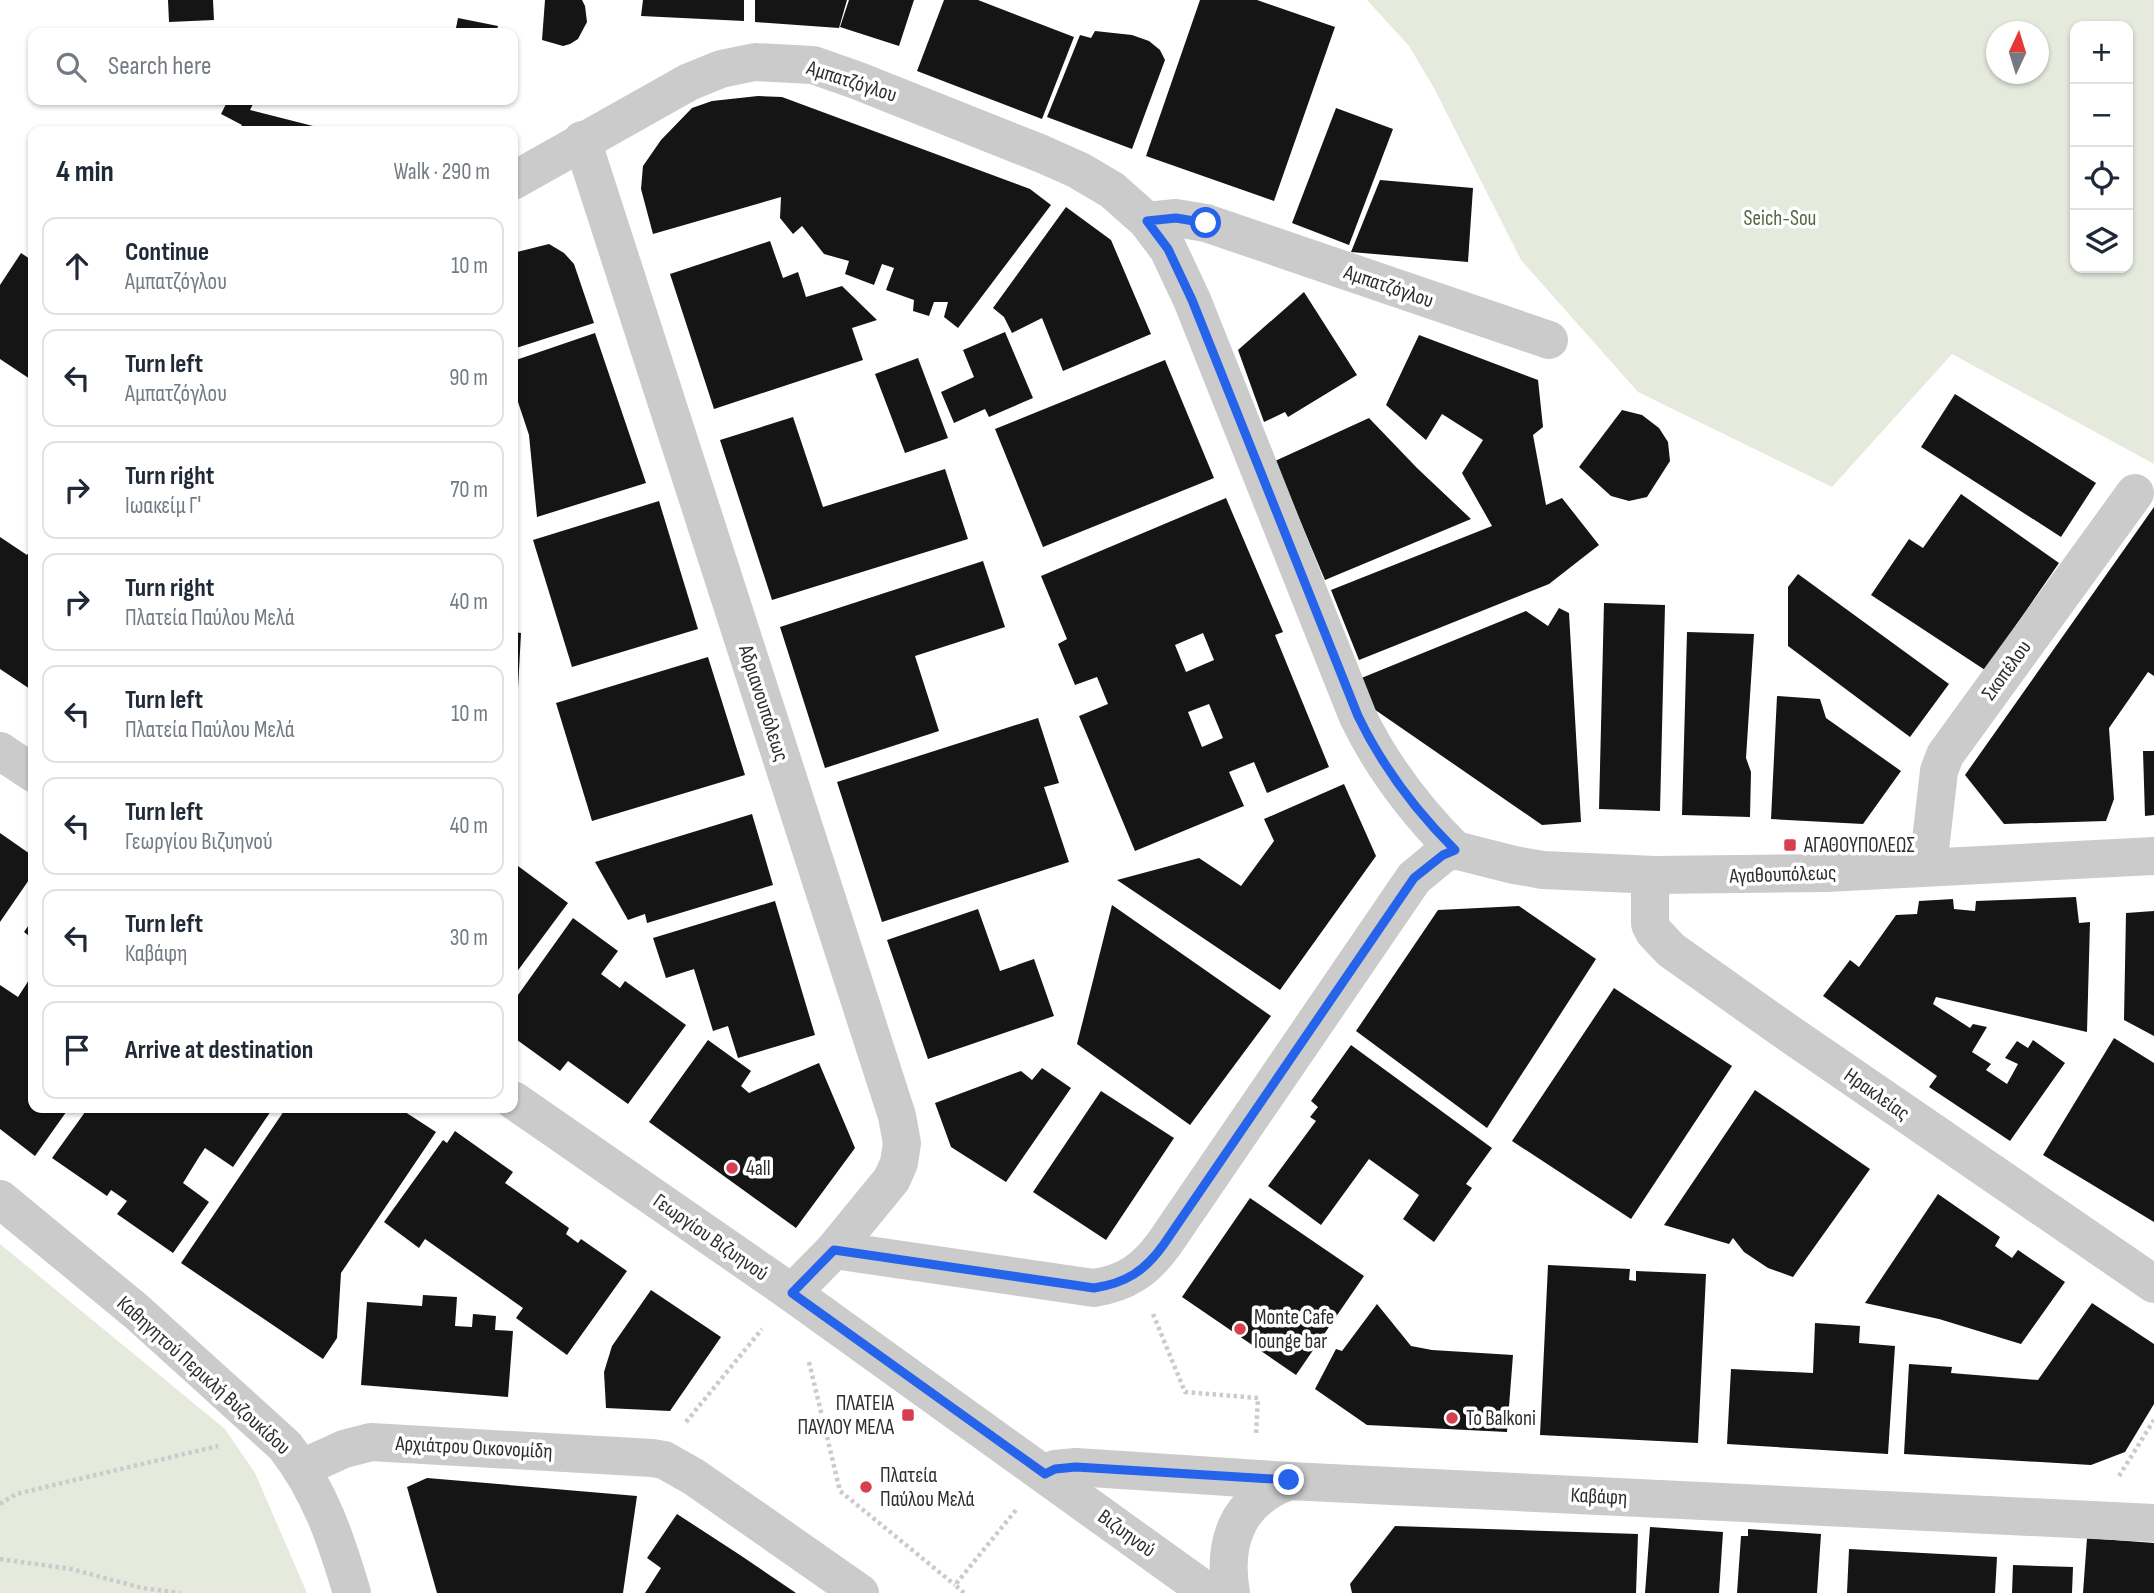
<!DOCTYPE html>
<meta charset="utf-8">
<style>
:root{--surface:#fff;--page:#f2f2f3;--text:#1f2937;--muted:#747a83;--line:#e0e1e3}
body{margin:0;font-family:"Sofia Sans Condensed",sans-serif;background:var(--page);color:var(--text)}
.controls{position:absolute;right:21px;top:21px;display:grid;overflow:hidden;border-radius:14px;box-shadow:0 2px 5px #0004}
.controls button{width:63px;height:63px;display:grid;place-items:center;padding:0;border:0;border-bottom:2px solid var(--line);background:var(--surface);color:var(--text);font:35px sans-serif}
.compass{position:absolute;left:1986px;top:21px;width:63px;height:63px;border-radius:50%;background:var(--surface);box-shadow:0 2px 5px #0004;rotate:4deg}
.stop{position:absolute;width:21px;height:21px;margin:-16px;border:5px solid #2563eb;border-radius:50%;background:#fff}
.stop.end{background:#2563eb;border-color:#fff;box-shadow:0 2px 7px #0008}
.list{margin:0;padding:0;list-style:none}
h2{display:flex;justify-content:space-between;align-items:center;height:91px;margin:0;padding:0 28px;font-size:30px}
h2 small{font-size:23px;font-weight:400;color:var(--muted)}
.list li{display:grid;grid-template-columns:46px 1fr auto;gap:21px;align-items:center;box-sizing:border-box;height:98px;margin:0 14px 14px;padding:0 14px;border:2px solid var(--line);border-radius:14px}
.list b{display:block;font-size:26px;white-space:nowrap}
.list p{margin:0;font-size:23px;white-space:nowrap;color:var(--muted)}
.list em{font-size:23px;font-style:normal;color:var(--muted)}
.icon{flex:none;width:38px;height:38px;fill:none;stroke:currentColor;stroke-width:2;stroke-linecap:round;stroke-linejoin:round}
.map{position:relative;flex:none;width:2154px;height:1593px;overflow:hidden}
.search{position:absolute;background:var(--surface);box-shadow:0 2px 5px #0004;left:28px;top:28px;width:490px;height:77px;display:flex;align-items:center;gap:18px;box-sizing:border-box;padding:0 24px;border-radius:14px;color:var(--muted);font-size:26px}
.panel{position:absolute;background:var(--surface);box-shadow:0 2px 5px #0004;left:28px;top:126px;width:490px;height:987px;border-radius:14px}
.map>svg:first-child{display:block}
.green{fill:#e5eadd;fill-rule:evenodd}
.building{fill:#151515;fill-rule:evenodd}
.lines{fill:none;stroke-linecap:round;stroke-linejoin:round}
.path{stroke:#cbcbcb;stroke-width:4.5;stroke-dasharray:3.5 3.5;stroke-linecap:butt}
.minor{stroke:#cbcbcb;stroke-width:38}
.route{stroke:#2563eb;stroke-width:9}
.poi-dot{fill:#d73e4f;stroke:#fff;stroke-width:2.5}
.labels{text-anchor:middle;stroke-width:7;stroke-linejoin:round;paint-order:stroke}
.street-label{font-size:21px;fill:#2e2e2e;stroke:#fff}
.park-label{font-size:21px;fill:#53663f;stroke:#fff}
.poi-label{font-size:21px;fill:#2e2e2e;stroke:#fff;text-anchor:start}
</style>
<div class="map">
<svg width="2154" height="1593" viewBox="0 0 2154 1593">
<rect width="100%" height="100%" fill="#fff"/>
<g class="green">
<path d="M1367 0H2154V464L1952 354 1832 487 1638 392 1521 260 1434 88 1409 46ZM2075 26H2128V268H2075ZM1996 32H2038V74H1996Z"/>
<path d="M0 1244 225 1429 255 1473 307 1593H0Z"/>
</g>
<g class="building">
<path d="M168 0H213L214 20 169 22Z"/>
<path d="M545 0H582L585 6 587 22 578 39 570 44 563 46 542 40Z"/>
<path d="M643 0H744V21L641 16Z"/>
<path d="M755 0H847L839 28 755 22Z"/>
<path d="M849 0H914L899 46 840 27Z"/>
<path d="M944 0H978L1074 37 1042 119 917 71Z"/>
<path d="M1200 0H1257L1335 27 1274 201 1146 156Z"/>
<path d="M458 18 498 26 496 33H455Z"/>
<path d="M1095 31 1132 35 1149 41 1160 50 1165 60 1132 149 1047 117 1080 35 1091 38Z"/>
<path d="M758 96 782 97 1030 189 1051 205 958 328 944 317 948 302H934L929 316 913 311 914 300 886 290 894 268 882 264 874 285 845 274 849 261 824 254 802 226 793 234 780 218 781 197 653 234 641 189 643 166 661 140 692 108 712 101Z"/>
<path d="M228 100H255L250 110 313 126 310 131H238L242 125 221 114Z"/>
<path d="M1336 108 1393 129 1349 245 1292 223Z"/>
<path d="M1380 180 1473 188 1468 262 1351 252Z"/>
<path d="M1066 207 1111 240 1151 334 1063 371 1042 318 1012 333 1004 317 993 308Z"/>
<path d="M770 241 783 278 798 272 806 297 842 286 877 320 852 328 863 360 714 409 670 274Z"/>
<path d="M549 244 564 253 574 264 594 323 513 349V253Z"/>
<path d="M21 253 33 261V381L0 359V285Z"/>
<path d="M1304 292 1357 375 1288 417 1285 412 1264 422 1238 350Z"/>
<path d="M1005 332 1033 398 989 417 985 409 954 423 941 392 974 377 963 350Z"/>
<path d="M595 333 646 483 537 517 529 435 513 387V361Z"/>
<path d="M1419 335 1538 380 1543 427 1533 435 1546 505 1562 498 1599 545 1549 584 1359 660 1331 590 1492 526 1462 473 1483 440 1442 414 1426 440 1386 405Z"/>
<path d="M918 358 948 438 905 453 875 374Z"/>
<path d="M1165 360 1214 478 1043 547 995 429Z"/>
<path d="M1955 394 2096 483 2061 537 1921 447Z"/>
<path d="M1622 410 1642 415 1659 428 1668 442 1670 461 1647 497 1629 501 1611 496 1579 467Z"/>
<path d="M793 417 823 507 945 469 968 539 772 600 720 440Z"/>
<path d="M1369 418 1417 468 1471 519 1325 580 1275 461Z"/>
<path d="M1961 494 2059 563 1985 670 1871 595 1909 539 1923 548Z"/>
<path d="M1226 498 1283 632 1275 635 1329 767 1267 793 1254 762 1229 772 1244 806 1135 851 1079 716 1108 704 1097 677 1075 685 1058 644 1067 639 1041 576ZM1203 633 1214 660 1186 672 1175 645ZM1209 704 1223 738 1202 747 1188 712Z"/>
<path d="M659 501 698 629 572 667 533 540Z"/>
<path d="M2154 507V676L2148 672 2109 728 2114 799 2106 821 2004 824 1965 775Z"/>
<path d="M0 537 27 555 33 545V691L0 669Z"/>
<path d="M983 561 1005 627 915 656 939 731 825 768 780 627Z"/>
<path d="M1798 574 1949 684 1910 737 1788 646V587Z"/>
<path d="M1604 603 1665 605 1660 811 1599 809Z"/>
<path d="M1559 608 1569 613 1581 822 1542 825 1371 707 1359 679 1526 611 1548 626Z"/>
<path d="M513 632 521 633 515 743H513Z"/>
<path d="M1687 632 1754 634 1746 758 1751 772 1750 817 1682 815Z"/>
<path d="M708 657 745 775 592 821 556 703Z"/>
<path d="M1777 696 1820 699 1826 718 1901 771 1863 824 1771 819Z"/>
<path d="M1038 718 1059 783 1044 787 1069 862 882 922 837 782Z"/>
<path d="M2143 751H2154V815L2145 816Z"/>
<path d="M513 774H518L515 808 513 807Z"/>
<path d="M1344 784 1376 856 1280 990 1117 880 1199 858 1241 886 1274 841 1264 819Z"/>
<path d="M752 814 773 885 647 923 645 914 628 920 595 862Z"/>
<path d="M0 833 33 856V874L0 922Z"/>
<path d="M518 866 568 903 513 977V873Z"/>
<path d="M2076 897 2079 923 2090 922 2087 1032 1936 997 1933 1004 1970 1028 1973 1024 1987 1027 1972 1052 1991 1064 1986 1070 2007 1084 2018 1064 2005 1058 2017 1041 2028 1048 2033 1040 2065 1063 2010 1141 1929 1087 1937 1076 1823 996 1850 960 1859 967 1896 915 1917 914 1919 901 1953 899 1954 909 1975 911 1976 901Z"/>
<path d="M775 901 815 1035 738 1058 728 1026 713 1031 694 969 666 978 653 938Z"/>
<path d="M1112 905 1271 1016 1190 1125 1077 1044Z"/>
<path d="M1519 906 1596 959 1487 1128 1356 1031 1438 910Z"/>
<path d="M978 909 1000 971 1034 959 1054 1016 928 1059 887 940Z"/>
<path d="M2154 911V1036L2124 1020 2126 913Z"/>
<path d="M573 918 618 951 601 974 620 988 625 981 686 1025 628 1104 568 1061 560 1071 513 1037V1002Z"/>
<path d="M33 919V939L24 932Z"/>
<path d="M29 980 33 983V1108H69L35 1156 0 1129V985L18 997Z"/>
<path d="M1614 988 1732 1066 1631 1219 1512 1141Z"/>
<path d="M2114 1038 2154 1063V1222L2043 1155Z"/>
<path d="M708 1040 751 1071 741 1086 749 1093 819 1063 855 1148 796 1228 649 1122Z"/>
<path d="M1351 1045 1492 1148 1466 1184 1472 1188 1434 1242 1403 1219 1419 1195 1369 1159 1321 1225 1268 1186 1316 1121 1310 1117 1318 1107 1311 1101Z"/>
<path d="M1042 1068 1071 1088 1006 1182 951 1147 935 1103 1021 1071 1032 1080Z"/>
<path d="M1755 1090 1870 1169 1793 1277 1768 1268 1744 1252 1733 1238 1729 1244 1664 1225Z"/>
<path d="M1101 1091 1174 1138 1106 1240 1033 1192Z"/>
<path d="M88 1108H273L233 1167 205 1148 199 1157 183 1183 209 1202 173 1253 117 1214 127 1201 111 1190 107 1196 52 1158Z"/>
<path d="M286 1108H399L436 1132 341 1273 337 1338 323 1359 181 1263Z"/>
<path d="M455 1131 513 1172 505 1183 569 1228 566 1234 578 1243 581 1239 627 1271 567 1355 516 1318 523 1308 425 1239 419 1248 384 1222 443 1140 447 1143Z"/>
<path d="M1938 1194 2000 1237 1995 1246 2012 1258 2018 1250 2065 1282 2021 1344 1939 1319 1865 1303Z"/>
<path d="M1250 1198 1364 1276 1296 1375 1182 1297Z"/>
<path d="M1548 1265 1630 1269 1629 1280 1636 1281V1271L1706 1274 1698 1443 1540 1435Z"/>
<path d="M651 1290 721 1337 670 1411 606 1408 604 1372 612 1346Z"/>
<path d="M423 1295 457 1297 455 1326 472 1327 473 1314 496 1316 495 1330 513 1331 508 1397 361 1385 367 1302 422 1306Z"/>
<path d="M2092 1303 2154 1344V1404L2125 1452 2091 1465 1904 1454 1909 1364 1952 1367 1951 1373 2038 1380Z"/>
<path d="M1377 1304 1411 1346 1432 1350 1513 1355 1507 1432 1367 1425 1315 1389 1336 1349 1342 1351Z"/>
<path d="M1815 1323 1860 1326 1859 1343 1895 1346 1888 1454 1727 1444 1731 1369 1813 1373Z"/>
<path d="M427 1478 637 1496 623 1593H437L407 1487Z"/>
<path d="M677 1514 740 1555 796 1593H645L661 1568 647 1558Z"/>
<path d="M1395 1526 1638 1534 1636 1593H1352L1350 1584Z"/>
<path d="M1650 1527 1723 1532 1719 1593H1645Z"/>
<path d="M1748 1529 1821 1534 1817 1593H1737L1741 1536H1748Z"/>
<path d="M2087 1538 2154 1543V1593H2083Z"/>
<path d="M1849 1549 1997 1557 1995 1593H1847Z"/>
<path d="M2013 1565 2073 1567 2072 1593H2012Z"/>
</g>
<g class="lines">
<g class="path">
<path d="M1153 1314 1185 1392 1258 1398 1256 1434"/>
<path d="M809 1362 840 1491 955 1585"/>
<path d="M686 1422 762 1329"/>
<path d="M2119 1476 2154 1420"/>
<path d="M0 1504 16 1494 218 1446"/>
<path d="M0 1559 71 1569 142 1588 180 1593"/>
<path d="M964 1593 955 1585 1016 1510"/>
</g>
<g class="minor">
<path d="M582 140 897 1116 902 1143 899 1163 892 1179 834 1250 792 1293"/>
<path d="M513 181 689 82 721 69 755 62 813 65 856 80 1042 154 1078 170 1112 190 1147 221 1168 249 1192 300 1358 717C1383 768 1415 810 1455 850"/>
<path d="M1147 221 1176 218 1206 223 1549 340"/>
<path d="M0 751 33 773"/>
<path d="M1455 850 1514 865 1543 870 1655 875 1826 873 2154 856"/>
<path d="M1928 867 1939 771 1945 755 2135 493"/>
<path d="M1655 875 1650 893V924L1654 932 1671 950 1784 1030 2154 1284"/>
<path d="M513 1100 792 1293 1209 1593"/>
<path d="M0 1199 137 1312 285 1446C320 1491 336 1539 352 1593"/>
<path d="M834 1250 1094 1288C1126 1283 1145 1270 1164 1244L1414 878 1443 854 1455 850"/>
<path d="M302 1468 344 1449 371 1442 652 1458 664 1460 694 1477 860 1593"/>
<path d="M1045 1474 1055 1469 1076 1467 1289 1481 2154 1523"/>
<path d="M1231 1593C1222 1541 1238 1500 1289 1481"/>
</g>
</g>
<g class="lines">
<path class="route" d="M1206 223 1176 218 1147 221 1168 249 1192 300 1358 716C1383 768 1415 810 1455 850L1443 855 1414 878 1164 1244C1145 1271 1126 1283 1094 1288L834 1250 792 1293 1045 1474 1055 1469 1076 1467 1289 1480"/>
</g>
<g class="poi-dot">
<rect x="1783" y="838" width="14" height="14" rx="3.5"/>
<circle cx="732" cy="1168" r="7"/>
<circle cx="1240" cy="1329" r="7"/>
<rect x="901" y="1408" width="14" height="14" rx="3.5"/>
<circle cx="1452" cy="1418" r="7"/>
<circle cx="866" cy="1487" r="7"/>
</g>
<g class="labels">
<g class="street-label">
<text transform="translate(852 81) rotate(18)" y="7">Αμπατζόγλου</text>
<text transform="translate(1389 286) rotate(19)" y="7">Αμπατζόγλου</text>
<text transform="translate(2006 670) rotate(-54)" y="7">Σκοπέλου</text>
<text transform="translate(764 703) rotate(72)" y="7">Αδριανουπόλεως</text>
<text transform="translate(1783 874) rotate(-2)" y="7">Αγαθουπόλεως</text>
<text transform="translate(1877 1094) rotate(35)" y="7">Ηρακλείας</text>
<text transform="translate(711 1237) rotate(35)" y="7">Γεωργίου Βιζυηνού</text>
<text transform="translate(204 1375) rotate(42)" y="7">Καθηγητού Περικλή Βυζουκίδου</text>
<text transform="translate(474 1447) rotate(3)" y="7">Αρχιάτρου Οικονομίδη</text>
<text transform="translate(1599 1496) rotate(3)" y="7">Καβάφη</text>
<text transform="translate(1127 1533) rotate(36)" y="7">Βιζυηνού</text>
</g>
<g class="park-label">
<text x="1780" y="225">Seich-Sou</text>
</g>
<g class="poi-label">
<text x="1804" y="852">ΑΓΑΘΟΥΠΟΛΕΩΣ</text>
<text x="746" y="1175">4all</text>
<text x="1254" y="1324">Monte Cafe<tspan x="1254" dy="24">lounge bar</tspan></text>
<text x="894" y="1410" text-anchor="end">ΠΛΑΤΕΙΑ<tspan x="894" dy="24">ΠΑΥΛΟΥ ΜΕΛΑ</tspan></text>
<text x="1466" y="1425">To Balkoni</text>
<text x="880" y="1482">Πλατεία<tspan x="880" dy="24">Παύλου Μελά</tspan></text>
</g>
</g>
</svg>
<div class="controls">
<button>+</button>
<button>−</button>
<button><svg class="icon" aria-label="locate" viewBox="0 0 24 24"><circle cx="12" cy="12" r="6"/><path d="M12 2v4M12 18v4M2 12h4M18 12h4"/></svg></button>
<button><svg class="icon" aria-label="layers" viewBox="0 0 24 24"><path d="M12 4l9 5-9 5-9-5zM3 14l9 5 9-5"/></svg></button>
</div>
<svg class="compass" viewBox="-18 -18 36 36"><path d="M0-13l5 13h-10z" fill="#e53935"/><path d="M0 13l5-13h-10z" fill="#747a83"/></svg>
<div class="stop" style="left:1206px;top:223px"></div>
<div class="stop end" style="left:1289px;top:1480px"></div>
<div class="search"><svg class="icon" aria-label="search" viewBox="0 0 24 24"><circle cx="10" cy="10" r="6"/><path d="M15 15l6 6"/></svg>Search here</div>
<section class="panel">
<h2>4 min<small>Walk · 290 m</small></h2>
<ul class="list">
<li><svg class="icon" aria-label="ahead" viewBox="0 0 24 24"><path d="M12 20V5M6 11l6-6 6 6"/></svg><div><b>Continue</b><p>Αμπατζόγλου</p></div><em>10 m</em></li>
<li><svg class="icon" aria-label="left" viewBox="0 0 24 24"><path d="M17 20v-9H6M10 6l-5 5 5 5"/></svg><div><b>Turn left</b><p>Αμπατζόγλου</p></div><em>90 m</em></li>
<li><svg class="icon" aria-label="right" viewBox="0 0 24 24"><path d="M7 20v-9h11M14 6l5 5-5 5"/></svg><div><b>Turn right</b><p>Ιωακείμ Γ'</p></div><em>70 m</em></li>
<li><svg class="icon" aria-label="right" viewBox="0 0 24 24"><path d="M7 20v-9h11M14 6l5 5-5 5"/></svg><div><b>Turn right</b><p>Πλατεία Παύλου Μελά</p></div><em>40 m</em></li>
<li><svg class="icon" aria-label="left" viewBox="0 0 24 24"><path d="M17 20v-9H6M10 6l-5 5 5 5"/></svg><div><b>Turn left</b><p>Πλατεία Παύλου Μελά</p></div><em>10 m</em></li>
<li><svg class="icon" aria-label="left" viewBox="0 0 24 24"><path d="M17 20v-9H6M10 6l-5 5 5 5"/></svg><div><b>Turn left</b><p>Γεωργίου Βιζυηνού</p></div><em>40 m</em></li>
<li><svg class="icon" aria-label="left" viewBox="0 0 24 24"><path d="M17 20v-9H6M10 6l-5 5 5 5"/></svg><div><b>Turn left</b><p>Καβάφη</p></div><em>30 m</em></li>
<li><svg class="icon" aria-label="arrive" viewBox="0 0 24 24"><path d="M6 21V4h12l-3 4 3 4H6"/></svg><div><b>Arrive at destination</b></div></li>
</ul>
</section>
</div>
